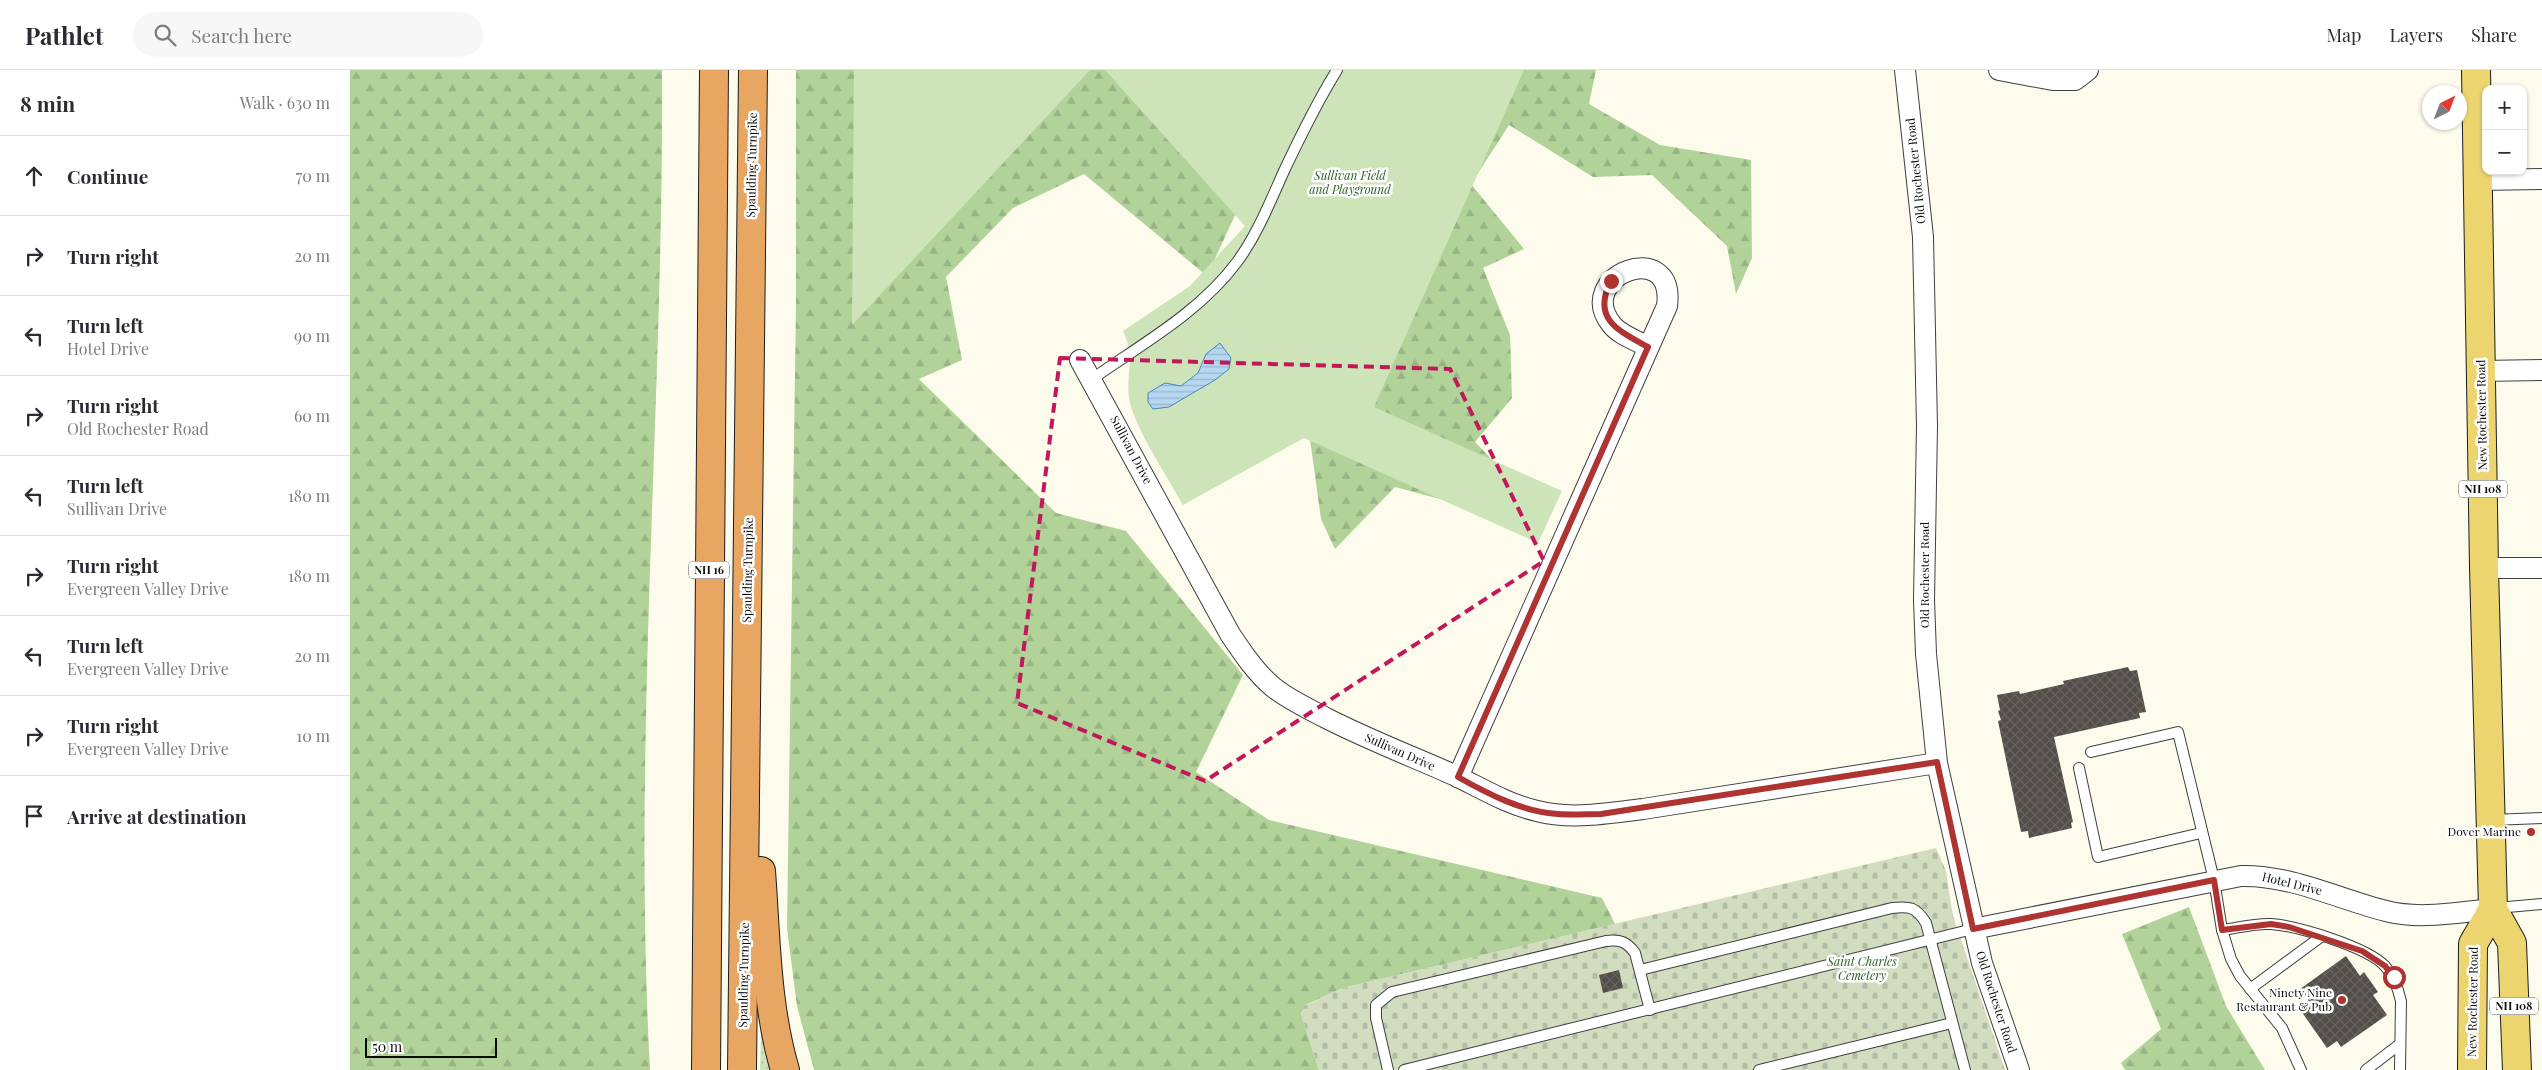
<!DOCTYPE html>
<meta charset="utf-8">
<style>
:root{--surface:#fff;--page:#f7f7f7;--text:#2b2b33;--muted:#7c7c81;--line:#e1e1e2}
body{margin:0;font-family:"Playfair Display",serif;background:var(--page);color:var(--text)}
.controls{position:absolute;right:15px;top:15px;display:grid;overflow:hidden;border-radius:10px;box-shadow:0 1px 4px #0004}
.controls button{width:45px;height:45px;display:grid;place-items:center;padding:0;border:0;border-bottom:1px solid var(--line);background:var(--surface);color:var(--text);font:25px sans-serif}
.compass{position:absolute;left:2072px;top:15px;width:45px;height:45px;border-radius:50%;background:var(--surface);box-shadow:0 1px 4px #0004;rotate:42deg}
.scale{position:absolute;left:15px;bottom:12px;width:132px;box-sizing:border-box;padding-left:5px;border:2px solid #0c0c0c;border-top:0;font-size:14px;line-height:18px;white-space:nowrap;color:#0c0c0c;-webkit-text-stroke:4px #fff;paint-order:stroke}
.stop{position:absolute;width:15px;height:15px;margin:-11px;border:4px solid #ae3331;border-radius:50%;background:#fff}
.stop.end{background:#ae3331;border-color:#fff;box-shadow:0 1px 5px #0008}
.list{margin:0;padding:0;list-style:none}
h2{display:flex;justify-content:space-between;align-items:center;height:65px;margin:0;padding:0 20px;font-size:21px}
h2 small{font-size:16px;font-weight:400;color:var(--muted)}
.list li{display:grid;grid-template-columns:32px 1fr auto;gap:15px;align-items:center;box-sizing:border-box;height:80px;padding:0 20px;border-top:1px solid var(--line)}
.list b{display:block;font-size:19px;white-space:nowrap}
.list p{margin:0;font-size:16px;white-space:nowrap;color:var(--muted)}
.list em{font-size:16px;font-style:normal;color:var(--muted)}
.icon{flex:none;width:28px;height:28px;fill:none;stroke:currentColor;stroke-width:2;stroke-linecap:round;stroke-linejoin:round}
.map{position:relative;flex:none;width:2192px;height:1000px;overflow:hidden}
header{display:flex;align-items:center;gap:30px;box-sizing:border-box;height:70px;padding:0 25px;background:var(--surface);border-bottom:1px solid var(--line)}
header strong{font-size:24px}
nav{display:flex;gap:28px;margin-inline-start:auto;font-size:18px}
.search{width:350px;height:45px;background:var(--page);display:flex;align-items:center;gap:12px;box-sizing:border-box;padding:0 18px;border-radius:28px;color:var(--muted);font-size:19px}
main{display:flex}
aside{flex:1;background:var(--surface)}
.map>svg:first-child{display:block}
.grass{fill:url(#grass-dots)}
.forest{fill:url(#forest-firs)}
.cemetery{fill:url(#cemetery-stones)}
.park{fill:#cde4b9}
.water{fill:url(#water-rules);stroke:#4487c0}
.building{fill:url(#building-cross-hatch)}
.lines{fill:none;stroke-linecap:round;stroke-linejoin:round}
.lane-casing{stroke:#3f3f3f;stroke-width:12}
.street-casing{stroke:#3f3f3f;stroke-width:22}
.primary-casing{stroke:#1d1d1d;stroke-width:30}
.highway-casing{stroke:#1d1d1d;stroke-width:30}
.lane{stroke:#fff;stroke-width:10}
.street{stroke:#fff;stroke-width:20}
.primary{stroke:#ecd46e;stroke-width:28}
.highway{stroke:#e7a661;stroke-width:28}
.route{stroke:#ae3331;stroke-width:6}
.marked{fill:none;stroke:#c2185b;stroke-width:4;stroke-dasharray:10 6;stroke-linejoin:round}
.poi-dot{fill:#ae3331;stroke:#fff;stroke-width:2}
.labels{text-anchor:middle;stroke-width:5;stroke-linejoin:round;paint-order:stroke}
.shield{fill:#fff;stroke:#555;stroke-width:1}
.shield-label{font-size:11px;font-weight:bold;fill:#0c0c0c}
.street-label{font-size:12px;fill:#0c0c0c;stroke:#fff}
.park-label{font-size:12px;font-style:italic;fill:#2b5d23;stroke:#fff}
.poi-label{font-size:12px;fill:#0c0c0c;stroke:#fff;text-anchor:end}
</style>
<header>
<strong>Pathlet</strong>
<div class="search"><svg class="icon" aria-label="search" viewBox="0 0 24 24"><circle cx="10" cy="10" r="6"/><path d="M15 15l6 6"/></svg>Search here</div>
<nav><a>Map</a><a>Layers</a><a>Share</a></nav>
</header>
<main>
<aside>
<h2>8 min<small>Walk · 630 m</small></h2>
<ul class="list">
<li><svg class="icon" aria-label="ahead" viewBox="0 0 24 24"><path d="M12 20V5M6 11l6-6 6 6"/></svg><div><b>Continue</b></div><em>70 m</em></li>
<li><svg class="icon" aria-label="right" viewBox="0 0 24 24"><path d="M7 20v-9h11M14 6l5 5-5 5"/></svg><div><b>Turn right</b></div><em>20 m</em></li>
<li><svg class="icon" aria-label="left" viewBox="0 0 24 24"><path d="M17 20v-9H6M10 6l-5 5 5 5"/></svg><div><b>Turn left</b><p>Hotel Drive</p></div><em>90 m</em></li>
<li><svg class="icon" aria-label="right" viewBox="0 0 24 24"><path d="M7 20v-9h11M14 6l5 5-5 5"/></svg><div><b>Turn right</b><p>Old Rochester Road</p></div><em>60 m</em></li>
<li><svg class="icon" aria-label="left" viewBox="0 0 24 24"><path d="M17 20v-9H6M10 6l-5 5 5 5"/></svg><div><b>Turn left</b><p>Sullivan Drive</p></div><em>180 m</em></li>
<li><svg class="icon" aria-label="right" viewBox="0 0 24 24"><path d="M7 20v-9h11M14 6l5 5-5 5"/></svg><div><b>Turn right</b><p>Evergreen Valley Drive</p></div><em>180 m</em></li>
<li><svg class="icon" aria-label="left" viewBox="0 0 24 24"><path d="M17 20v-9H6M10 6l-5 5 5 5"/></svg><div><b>Turn left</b><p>Evergreen Valley Drive</p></div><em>20 m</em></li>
<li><svg class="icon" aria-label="right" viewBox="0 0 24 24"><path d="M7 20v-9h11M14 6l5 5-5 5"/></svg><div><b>Turn right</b><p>Evergreen Valley Drive</p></div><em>10 m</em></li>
<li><svg class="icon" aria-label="arrive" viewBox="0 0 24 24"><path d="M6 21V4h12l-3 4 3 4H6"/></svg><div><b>Arrive at destination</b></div></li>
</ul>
</aside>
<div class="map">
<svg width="2192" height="1000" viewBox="0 0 2192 1000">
<defs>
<pattern id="grass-dots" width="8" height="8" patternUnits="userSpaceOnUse" patternTransform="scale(1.25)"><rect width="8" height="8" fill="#cde4b9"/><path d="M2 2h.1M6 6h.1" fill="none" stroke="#afc29e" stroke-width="1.8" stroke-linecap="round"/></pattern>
<pattern id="forest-firs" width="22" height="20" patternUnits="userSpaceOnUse" patternTransform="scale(1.25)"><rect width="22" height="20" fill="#b1d39a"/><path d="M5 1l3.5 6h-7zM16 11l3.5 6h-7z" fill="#97b484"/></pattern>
<pattern id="cemetery-stones" width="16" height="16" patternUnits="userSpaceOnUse" patternTransform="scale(1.25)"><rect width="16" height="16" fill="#d2ddc0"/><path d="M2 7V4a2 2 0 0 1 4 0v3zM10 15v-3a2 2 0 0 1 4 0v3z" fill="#b3bca4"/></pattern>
<pattern id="water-rules" width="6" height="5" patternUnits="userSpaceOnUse" patternTransform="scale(1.25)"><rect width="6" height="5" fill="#b6d7f0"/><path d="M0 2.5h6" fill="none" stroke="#9bb7cd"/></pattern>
<pattern id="building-cross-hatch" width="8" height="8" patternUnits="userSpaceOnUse" patternTransform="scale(1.25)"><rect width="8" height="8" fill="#534e49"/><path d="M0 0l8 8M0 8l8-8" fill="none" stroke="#67635f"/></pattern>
</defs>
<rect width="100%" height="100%" fill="#fdfbec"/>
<path class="grass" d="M411 959H417L427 1000H410Z"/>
<g class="forest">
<path d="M0 0H312C314 333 282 667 300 1000H0Z"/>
<path d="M446 0H952L857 206 734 104 663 138 596 207 612 290 569 309 706 443 776 461 893 605 846 702 919 750 1252 828 1265 854 993 918 955 935 951 944 969 1000H464L447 936 437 858 446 233Z"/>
<path d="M1006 0H1246L1239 34 1310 75 1401 90 1402 188 1386 224 1377 176 1302 105 1243 107 1159 55 1121 114 1174 179 1133 198 1160 265 1162 328 1125 372 1149 397 1101 432 1045 417 985 479 971 449 958 355Z"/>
<path d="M1839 837 1876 936 1915 1000H1775L1771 993 1811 959 1772 864Z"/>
</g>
<path class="cemetery" d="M1586 778 1596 801 1603 846 1655 1000H969L951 944 954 936 993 918Z"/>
<g class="park">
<path d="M504 0H740L502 255Z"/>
<path d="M755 0H1174L1024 337 1212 421 1188 473 954 368 833 435C818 408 787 361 780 333 774 304 787 291 773 261L840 216 895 156Z"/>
</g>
<path class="water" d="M870 273 881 288 879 299 865 310 819 337 803 339 798 332V323L815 313 831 316 848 303 856 284Z"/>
<g class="building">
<path d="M1778 597 1780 601 1787 600 1796 642 1789 643 1790 648 1704 667 1723 752 1721 753 1722 758 1679 768 1678 761 1671 762 1648 651 1651 650 1648 641 1650 640 1647 625 1669 621 1670 624 1714 614 1713 611Z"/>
<path d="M1996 886 2010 906 2014 902 2028 922 2023 925 2037 945 1991 977 1987 971 1977 978 1951 941 1961 934 1950 919Z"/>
<path d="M1269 900 1273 918 1253 923 1249 905Z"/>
</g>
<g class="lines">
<defs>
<g id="lane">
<path d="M742 309C792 274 850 242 887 192 907 165 920 132 934 101 950 67 967 32 987 0"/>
<path d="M1741 682 1828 662 1864 810 1872 860 1881 889 1890 906 1932 958 1951 1000"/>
<path d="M1729 698 1748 787 1851 763"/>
<path d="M2141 750 2192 748"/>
<path d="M2146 838 2192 834"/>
<path d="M1872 860C1888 858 1905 853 1921 854 1948 856 2017 877 2035 896 2044 906 2048 918 2051 931L2050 1000"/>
<path d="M1290 900 1542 838C1560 836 1566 837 1576 853L1615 1000"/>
<path d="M1900 919 1972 866"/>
<path d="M1038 1000 1026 948V935L1042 922 1256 871C1270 869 1277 872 1285 883L1300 940"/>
<path d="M1054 1000 1623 859"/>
<path d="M1409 1000 1602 953"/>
<path d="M2016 1000 2050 974"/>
</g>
<g id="street">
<path d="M1555 0 1573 167 1577 356 1574 530 1576 584 1587 693 1632 893 1669 1000"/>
<path d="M1649 0 1703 10H1725L1738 0"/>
<path d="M2128 110 2192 109"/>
<path d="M730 290 880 564C892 582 906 603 923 617 939 630 957 638 976 648 1017 669 1061 686 1104 705 1131 718 1157 734 1187 741 1221 750 1259 743 1293 739L1587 693"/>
<path d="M2131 301 2192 300"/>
<path d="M2134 498H2192"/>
<path d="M1108 707 1317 236C1326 166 1222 206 1262 255 1270 265 1286 270 1298 277"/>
<path d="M1623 859 1891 806C1942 805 1988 829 2036 841 2070 850 2108 842 2143 839"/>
</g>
<g id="primary">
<path d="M2126 0 2134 498 2143 839 2162 873 2167 1000"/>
<path d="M2122 1000 2123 874 2143 839"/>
</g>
<g id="highway">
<path d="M411 801C416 867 416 936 435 1000"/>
<path d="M356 1000 364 0"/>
<path d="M392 1000 403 0"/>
</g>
</defs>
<use href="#lane" class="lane-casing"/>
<use href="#street" class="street-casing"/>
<use href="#primary" class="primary-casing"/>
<use href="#highway" class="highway-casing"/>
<use href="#lane" class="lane"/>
<use href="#street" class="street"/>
<use href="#primary" class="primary"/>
<use href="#highway" class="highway"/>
</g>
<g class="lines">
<path class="route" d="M1261 211C1241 249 1269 261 1298 277L1108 707C1138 724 1173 742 1208 744 1222 745 1237 744 1251 744L1587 692 1623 859 1864 810 1872 860 1921 854 1939 857 2012 881 2035 896 2044 907"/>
</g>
<path class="marked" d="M710 288 1100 299 1194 491 855 711 667 633Z"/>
<g class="poi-dot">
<circle cx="2181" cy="762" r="5"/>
<circle cx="1992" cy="930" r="5"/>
</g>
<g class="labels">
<g class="shield">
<rect x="2109" y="410.5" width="48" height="17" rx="4"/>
<rect x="339" y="491.5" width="40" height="17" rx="4"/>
<rect x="2140" y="927.5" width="48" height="17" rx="4"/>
</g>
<g class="shield-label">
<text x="2133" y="423">NH 108</text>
<text x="359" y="504">NH 16</text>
<text x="2164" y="940">NH 108</text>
</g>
<g class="street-label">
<text transform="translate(402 95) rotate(-89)" y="4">Spaulding Turnpike</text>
<text transform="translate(1566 101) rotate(-96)" y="4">Old Rochester Road</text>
<text transform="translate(2132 345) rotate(-91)" y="4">New Rochester Road</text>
<text transform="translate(781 380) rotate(62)" y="4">Sullivan Drive</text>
<text transform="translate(398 500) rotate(-89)" y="4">Spaulding Turnpike</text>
<text transform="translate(1575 505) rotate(-90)" y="4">Old Rochester Road</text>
<text transform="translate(1050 682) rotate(24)" y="4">Sullivan Drive</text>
<text transform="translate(1942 814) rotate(14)" y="4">Hotel Drive</text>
<text transform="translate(394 905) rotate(-89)" y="4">Spaulding Turnpike</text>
<text transform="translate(1646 932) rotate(72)" y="4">Old Rochester Road</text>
<text transform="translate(2123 932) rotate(-89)" y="4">New Rochester Road</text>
</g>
<g class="park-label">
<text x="1000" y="110">Sullivan Field<tspan x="1000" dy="14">and Playground</tspan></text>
<text x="1512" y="896">Saint Charles<tspan x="1512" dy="14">Cemetery</tspan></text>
</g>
<g class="poi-label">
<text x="2171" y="766">Dover Marine</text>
<text x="1982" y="927">Ninety Nine<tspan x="1982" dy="14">Restaurant &amp; Pub</tspan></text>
</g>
</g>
</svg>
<div class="controls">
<button>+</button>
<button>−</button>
</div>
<svg class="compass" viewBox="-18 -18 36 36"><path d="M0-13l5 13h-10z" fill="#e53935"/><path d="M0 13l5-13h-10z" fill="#7c7c81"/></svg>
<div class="scale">50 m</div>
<div class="stop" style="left:2044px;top:907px"></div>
<div class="stop end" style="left:1261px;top:211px"></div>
</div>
</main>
